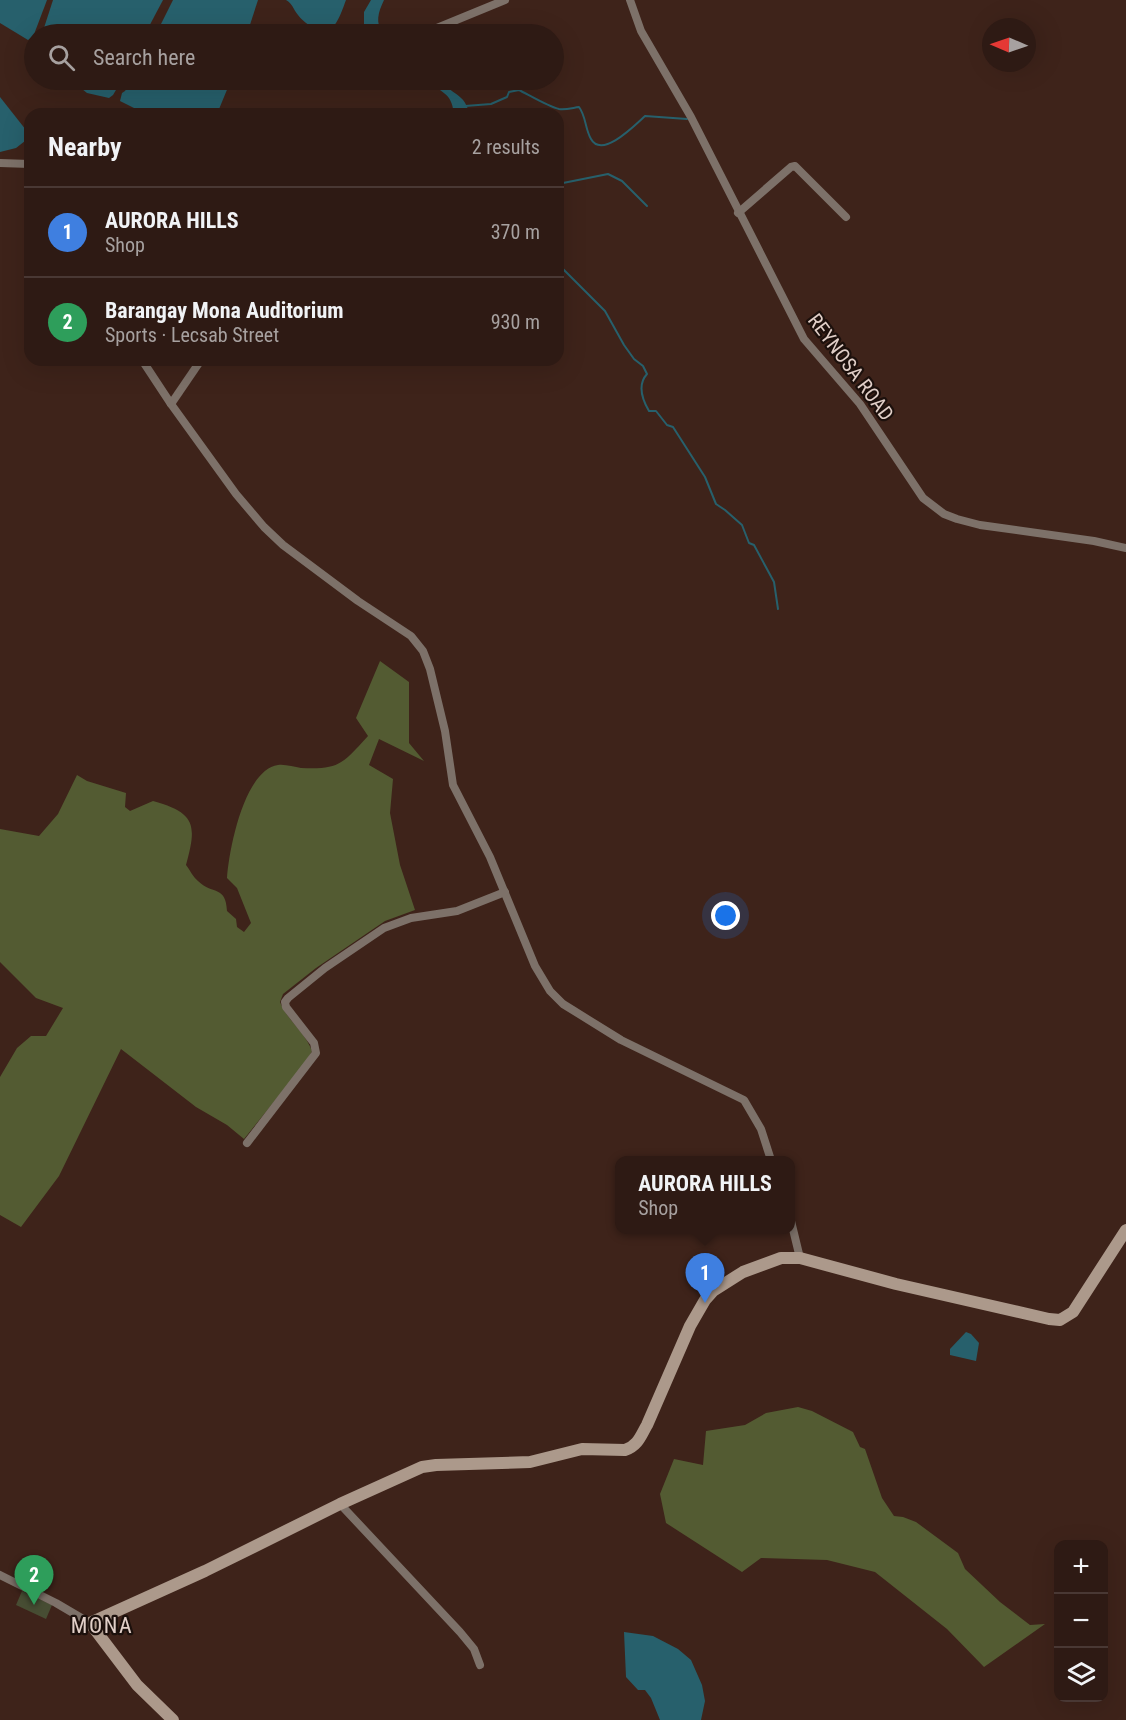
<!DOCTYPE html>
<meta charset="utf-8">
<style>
:root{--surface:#2e1a14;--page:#36231d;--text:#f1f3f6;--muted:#a7a1a0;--line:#493834;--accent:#1cd5b1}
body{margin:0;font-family:"Roboto Condensed",sans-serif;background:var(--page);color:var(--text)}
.controls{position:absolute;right:18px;bottom:18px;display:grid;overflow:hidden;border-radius:12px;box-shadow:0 6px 24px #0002}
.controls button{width:54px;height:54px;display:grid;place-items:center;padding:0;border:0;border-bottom:2px solid var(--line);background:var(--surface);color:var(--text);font:30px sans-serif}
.compass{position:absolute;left:982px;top:18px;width:54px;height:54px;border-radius:50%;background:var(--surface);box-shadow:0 6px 24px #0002;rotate:272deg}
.you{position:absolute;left:726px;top:916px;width:21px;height:21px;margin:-15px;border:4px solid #fff;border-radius:50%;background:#1a73e8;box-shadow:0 0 0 9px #1a73e833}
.badge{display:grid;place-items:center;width:39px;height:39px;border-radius:50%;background:var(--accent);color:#fff;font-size:20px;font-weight:700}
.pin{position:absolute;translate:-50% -50px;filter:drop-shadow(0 2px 3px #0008)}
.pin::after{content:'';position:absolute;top:32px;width:21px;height:18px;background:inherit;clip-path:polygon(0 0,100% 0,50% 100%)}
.popup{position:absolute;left:615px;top:1156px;width:180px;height:78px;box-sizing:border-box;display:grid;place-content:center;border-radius:12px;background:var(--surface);filter:drop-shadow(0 2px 4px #0005);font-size:20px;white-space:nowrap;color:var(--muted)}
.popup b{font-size:22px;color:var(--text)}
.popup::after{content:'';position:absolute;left:50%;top:100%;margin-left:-12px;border:12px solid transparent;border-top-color:var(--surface)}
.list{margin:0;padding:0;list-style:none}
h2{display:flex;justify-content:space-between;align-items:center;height:78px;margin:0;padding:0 24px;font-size:26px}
h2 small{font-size:20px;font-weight:400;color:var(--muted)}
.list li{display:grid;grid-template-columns:39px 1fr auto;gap:18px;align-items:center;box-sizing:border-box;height:90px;padding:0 24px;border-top:2px solid var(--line)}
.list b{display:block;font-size:22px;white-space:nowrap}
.list p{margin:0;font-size:20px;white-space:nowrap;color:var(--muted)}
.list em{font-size:20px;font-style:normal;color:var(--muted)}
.icon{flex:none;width:33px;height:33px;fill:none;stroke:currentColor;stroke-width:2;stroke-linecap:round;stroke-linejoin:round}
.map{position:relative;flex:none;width:1126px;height:1720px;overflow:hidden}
.search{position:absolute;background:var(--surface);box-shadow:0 6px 24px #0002;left:24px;top:24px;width:540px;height:66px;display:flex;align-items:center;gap:15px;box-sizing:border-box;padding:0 21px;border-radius:33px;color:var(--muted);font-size:22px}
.panel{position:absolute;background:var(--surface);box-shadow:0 6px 24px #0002;left:24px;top:108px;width:540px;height:258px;border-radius:18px}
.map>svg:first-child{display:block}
.green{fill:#474d33}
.forest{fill:#535b32}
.water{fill:#27606c}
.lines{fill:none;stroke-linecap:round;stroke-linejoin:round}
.stream{stroke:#27606c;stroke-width:2}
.street{stroke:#7d7169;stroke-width:8}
.secondary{stroke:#ac998b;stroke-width:12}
.labels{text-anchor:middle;stroke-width:4.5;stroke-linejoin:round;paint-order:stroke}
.street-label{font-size:20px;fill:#e1cfc8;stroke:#1c100c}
.quarter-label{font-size:22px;letter-spacing:1.5px;fill:#e1cfc8;stroke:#1c100c}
</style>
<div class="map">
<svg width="1126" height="1720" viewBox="0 0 1126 1720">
<rect width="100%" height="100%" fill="#3e231a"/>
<path class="green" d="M22 1591 52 1605 46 1619 16 1605Z"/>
<g class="forest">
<path d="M380 661 409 682V743L424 761 379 739 369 765 393 779 390 813 400 865 415 910 385 921 316 968 283 994 280 1002C287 1020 305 1032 312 1051L306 1062 244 1139 227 1125 196 1107 121 1049 59 1176 21 1227 0 1215V1077L17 1048 31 1036H46L63 1008 36 998 0 962V829L39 836 58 814 77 775 87 781 126 793 125 807 130 811 153 801C196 813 197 825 186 865 190 870 193 877 198 881 212 895 226 885 227 911L236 919 237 927 244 932 251 923 237 888 227 878C229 850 244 770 278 765 285 764 294 767 301 768 340 770 343 763 368 736L356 718Z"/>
<path d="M798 1407 812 1411 853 1432 860 1447 865 1449 882 1498 894 1516 903 1517 916 1522 958 1553 965 1569 1000 1602 1030 1625 1045 1624 984 1667 947 1629 875 1572 827 1560 761 1558 742 1572 666 1523 660 1494 674 1459 703 1465 706 1431 745 1425 766 1413Z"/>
</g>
<g class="water">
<path d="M0 0H47L33 37 28 40 0 23Z"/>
<path d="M53 0H163L145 34H42Z"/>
<path d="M173 0H258L247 34H156Z"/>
<path d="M286 0H346C343 8 340 17 336 23 325 37 306 26 298 15 293 9 293 4 286 0Z"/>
<path d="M371 0H384C378 13 375 22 383 34H369L364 29V12Z"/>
<path d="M71 80H122L113 95 109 98 87 93Z"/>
<path d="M132 80H231L217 114H146L120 101 122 93 125 91Z"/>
<path d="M432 80H439C451 94 466 94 469 114H454C451 89 440 96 432 80Z"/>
<path d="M0 97 26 130 25 141 16 148 0 152Z"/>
<path d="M966 1332 971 1334 979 1343 976 1361 950 1355V1349Z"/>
<path d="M624 1632 653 1636 678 1649 691 1660 702 1685 705 1701 701 1720H660L651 1698 645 1690H638L626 1677Z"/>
</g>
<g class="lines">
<g class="stream">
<path d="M465 106 491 104 507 97 509 92 519 90C529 95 549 107 559 109 565 110 572 108 579 107 586 116 585 129 591 139 602 159 635 125 645 116L687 119"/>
<path d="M558 184 608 174 622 181 647 206"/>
<path d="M558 264 605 311 624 345 634 359 643 366 647 374C637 385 642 399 649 411H656L667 425 673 427 705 477 716 504 725 510 742 525 749 543 754 545 774 582 778 609"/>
</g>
<g class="street">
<path d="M630 0 641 31 691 117 804 339 860 404 923 498 944 514 957 519 980 525 1094 541 1126 548"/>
<path d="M432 30 505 0"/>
<path d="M0 163 30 164"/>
<path d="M738 213 791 167 795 166 846 217"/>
<path d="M142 360 171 404 236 494 264 527 283 545 358 601 411 636 423 651 430 669 445 731 453 785 490 857 535 966 550 991 563 1004 621 1040 744 1100 761 1129 771 1160"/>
<path d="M171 404 201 360"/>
<path d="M247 1143 316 1053 314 1043 286 1007 285 1002 288 998 325 968 384 928 411 918 457 911 505 892"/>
<path d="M790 1217 800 1258"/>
<path d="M340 1504 460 1632 474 1649 480 1665"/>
<path d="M0 1575 56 1603 90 1623"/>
</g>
<path class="secondary" d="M173 1720 137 1685 90 1623 205 1571 340 1504 422 1467 436 1465 530 1462 582 1449 625 1450C638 1446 641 1435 647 1425L690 1326 705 1300 713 1291 743 1272 781 1258H800L896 1284 1049 1319 1060 1320 1073 1312 1126 1230"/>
</g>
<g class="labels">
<g class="street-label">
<text transform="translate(851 367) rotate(53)" y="7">REYNOSA ROAD</text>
</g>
<g class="quarter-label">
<text x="102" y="1633">MONA</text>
</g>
</g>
</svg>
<div class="controls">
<button>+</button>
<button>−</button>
<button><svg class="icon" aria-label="layers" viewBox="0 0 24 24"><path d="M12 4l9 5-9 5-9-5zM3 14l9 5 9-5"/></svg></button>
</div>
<svg class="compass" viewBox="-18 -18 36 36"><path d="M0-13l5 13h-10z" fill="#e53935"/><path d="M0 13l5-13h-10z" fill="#a7a1a0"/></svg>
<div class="you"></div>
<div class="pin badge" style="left:705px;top:1303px;background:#3f7fe0">1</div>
<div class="popup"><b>AURORA HILLS</b>Shop</div>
<div class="pin badge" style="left:34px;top:1605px;background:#2e9e5b">2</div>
<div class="search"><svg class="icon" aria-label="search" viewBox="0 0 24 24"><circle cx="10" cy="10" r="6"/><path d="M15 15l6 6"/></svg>Search here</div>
<section class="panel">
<h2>Nearby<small>2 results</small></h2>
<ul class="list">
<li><span class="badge" style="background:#3f7fe0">1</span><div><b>AURORA HILLS</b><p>Shop</p></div><em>370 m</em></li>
<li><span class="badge" style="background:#2e9e5b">2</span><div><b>Barangay Mona Auditorium</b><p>Sports · Lecsab Street</p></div><em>930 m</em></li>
</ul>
</section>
</div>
